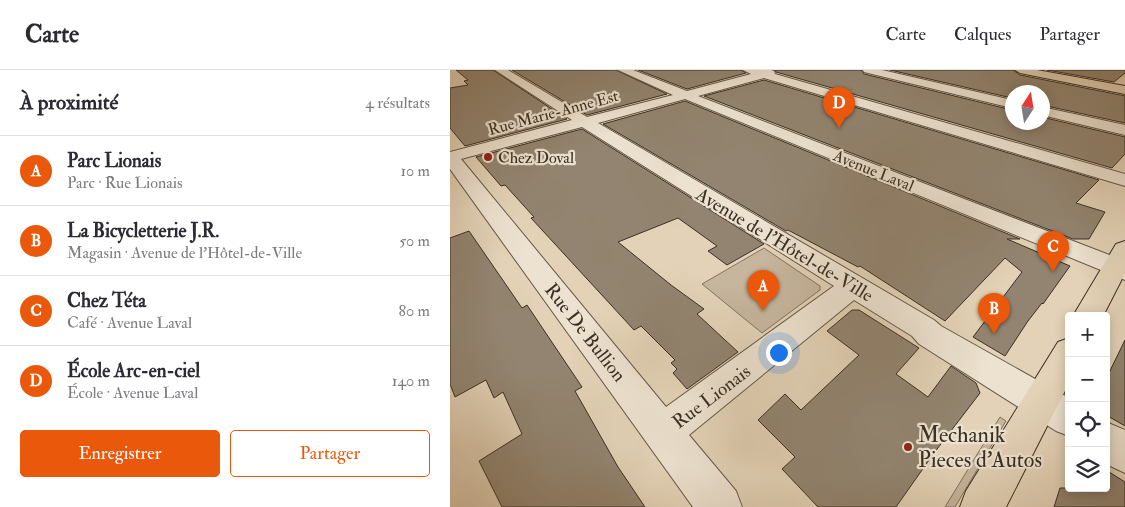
<!DOCTYPE html>
<html lang="fr">
<meta charset="utf-8">
<style>
:root{--surface:#fff;--page:#f2f2f3;--text:#2b2b33;--muted:#7c7c81;--line:#e1e1e2;--accent:#ea580c}
body{margin:0;font-family:"IM FELL Double Pica",serif;background:var(--page);color:var(--text)}
.controls{position:absolute;right:15px;bottom:15px;display:grid;overflow:hidden;border-radius:5px;box-shadow:0 2px 12px #0003}
.controls button{width:45px;height:45px;display:grid;place-items:center;padding:0;border:0;border-bottom:1px solid var(--line);background:var(--surface);color:var(--text);font:25px sans-serif}
.compass{position:absolute;left:555px;top:15px;width:45px;height:45px;border-radius:50%;background:var(--surface);box-shadow:0 2px 12px #0003;rotate:12deg}
.you{position:absolute;left:328px;top:282px;width:18px;height:18px;margin:-12px;border:4px solid #fff;border-radius:50%;background:#1a73e8;box-shadow:0 0 0 8px #1a73e833}
.badge{display:grid;place-items:center;width:32px;height:32px;border-radius:50%;background:var(--accent);color:#fff;font-size:16px;font-weight:700}
.pin{position:absolute;translate:-50% -41px;filter:drop-shadow(0 1px 2px #0008)}
.pin::after{content:'';position:absolute;top:26px;width:18px;height:15px;background:inherit;clip-path:polygon(0 0,100% 0,50% 100%)}
.list{margin:0;padding:0;list-style:none}
h2{display:flex;justify-content:space-between;align-items:center;height:65px;margin:0;padding:0 20px;font-size:21px}
h2 small{font-size:16px;font-weight:400;color:var(--muted)}
.list li{display:grid;grid-template-columns:32px 1fr auto;gap:15px;align-items:center;box-sizing:border-box;height:70px;padding:0 20px;border-top:1px solid var(--line)}
.list b{display:block;font-size:19px;white-space:nowrap}
.list p{margin:0;font-size:16px;white-space:nowrap;color:var(--muted)}
.list em{font-size:16px;font-style:normal;color:var(--muted)}
.actions{display:flex;gap:10px;padding:15px 20px}
.actions a{flex:1;padding:11px 0;border:1px solid var(--accent);border-radius:5px;text-align:center;font-size:18px;color:var(--accent)}
.actions .main{background:var(--accent);color:#fff}
.icon{flex:none;width:28px;height:28px;fill:none;stroke:currentColor;stroke-width:2;stroke-linecap:round;stroke-linejoin:round}
.map{position:relative;flex:none;width:675px;height:437px;overflow:hidden}
header{display:flex;align-items:center;gap:30px;box-sizing:border-box;height:70px;padding:0 25px;background:var(--surface);border-bottom:1px solid var(--line)}
header strong{font-size:24px}
nav{display:flex;gap:28px;margin-inline-start:auto;font-size:18px}
main{display:flex}
aside{flex:1;background:var(--surface)}
.map>svg:first-child{display:block}
.green{fill:#c6b69e;stroke:#807361}
.building{fill:#928470;stroke:#3a3024}
.lines{fill:none;stroke-linecap:round;stroke-linejoin:round}
.minor-casing{stroke:#645849;stroke-width:2}
.major-casing{stroke:#3a3024;stroke-width:2}
.minor{fill:#ede2d0;fill-rule:evenodd}
.major{fill:#e3d2b7;fill-rule:evenodd}
.poi-dot{fill:#8f2418;stroke:#ede2d0;stroke-width:2}
.labels{text-anchor:middle;stroke-width:4.5;stroke-linejoin:round;paint-order:stroke}
.far-street-label{font-size:16px;fill:#3a3024;stroke:#ede2d0}
.far-poi-label{font-size:16px;fill:#3a3024;stroke:#ede2d0;text-anchor:start}
.street-label{font-size:19px;fill:#3a3024;stroke:#ede2d0}
.near-poi-label{font-size:22px;fill:#3a3024;stroke:#ede2d0;text-anchor:start}
</style>
<header>
<strong>Carte</strong>
<nav><a>Carte</a><a>Calques</a><a>Partager</a></nav>
</header>
<main>
<aside>
<h2>À proximité<small>4 résultats</small></h2>
<ul class="list">
<li><span class="badge">A</span><div><b>Parc Lionais</b><p>Parc · Rue Lionais</p></div><em>10 m</em></li>
<li><span class="badge">B</span><div><b>La Bicycletterie J.R.</b><p>Magasin · Avenue de l'Hôtel-de-Ville</p></div><em>50 m</em></li>
<li><span class="badge">C</span><div><b>Chez Téta</b><p>Café · Avenue Laval</p></div><em>80 m</em></li>
<li><span class="badge">D</span><div><b>École Arc-en-ciel</b><p>École · Avenue Laval</p></div><em>140 m</em></li>
</ul>
<div class="actions"><a class="main">Enregistrer</a><a>Partager</a></div>
</aside>
<div class="map">
<svg width="675" height="437" viewBox="0 0 675 437">
<rect width="100%" height="100%" fill="#e3d2b7"/>
<filter id="stains"><feTurbulence type="fractalNoise" baseFrequency=".004" numOctaves="4"/><feColorMatrix values="0 0 0 0 .2 0 0 0 0 .09 0 0 0 0 .02 0 0 0 .5 -.17"/></filter>
<radialGradient id="worn" r=".72"><stop offset=".6" stop-color="#630" stop-opacity="0"/><stop offset="1" stop-color="#630" stop-opacity=".3"/></radialGradient>
<g class="green">
<path d="M314 178 370 216V220L312 263 252 214Z"/>
<path d="M550 347 556 351 505 437H495Z"/>
</g>
<g class="building">
<path d="M6 0H43L117 49 15 76 0 58V18L18 15 14 11 18 10Z"/>
<path d="M62 0H166L217 24 137 45Z"/>
<path d="M188 0H291L296 3 237 19Z"/>
<path d="M325 0H411L414 4 562 40V52H592V47L675 67V84L662 98 326 2Z"/>
<path d="M440 0H563L570 5 675 26V53L592 35V22H562V28Z"/>
<path d="M597 0H675V3L664 12Z"/>
<path d="M314 10 649 110 626 133 655 142 639 169H623L254 26Z"/>
<path d="M235 31 570 169H557L620 196 593 234 592 233 578 251 555 286 523 267 572 202 555 188 495 251 410 196 408 197 338 160 336 161 153 54Z"/>
<path d="M132 59 314 174 277 195 258 181 267 176 228 148 168 172 221 215 254 239 247 244 288 282 237 319 223 303 227 299 221 293 225 290 191 256 184 260 81 148 84 147 55 115 51 116 26 87Z"/>
<path d="M19 161 72 238 77 235 132 317 125 321 168 397 195 437H52L29 391 72 364 53 322 44 328 36 310 5 327 0 314V168Z"/>
<path d="M402 240H409L469 278 446 304 478 327 501 296 526 313 530 323 484 383 446 437H368L332 399 345 387 308 350 335 324 351 340 409 285 377 261Z"/>
<path d="M675 270V356L656 345V309Z"/>
<path d="M656 400 675 412V437H604L610 418H656Z"/>
</g>
<g class="lines">
<defs>
<g id="minor">
<path d="M45 0H58L137 47 223 25 168 0H183L237 21 301 4 293 0H321L324 1 325 4 675 104V116L314 8 248 26 675 191V210L235 29 148 53 484 250 491 256 619 328V366L606 361 469 274 462 266 404 230 239 365 286 421 292 437H243L0 99V82L122 50ZM132 57 384 216 216 337 11 89Z"/>
<path d="M413 0H432L562 30V38L414 2Z"/>
<path d="M592 37 675 55V65L592 45Z"/>
<path d="M656 352 675 360V403L656 394Z"/>
</g>
<g id="major">
<path d="M565 0H587L675 16V24L570 3Z"/>
<path d="M675 171V203L653 246H623L666 174Z"/>
<path d="M619 268V313L556 437H510L516 421 608 272Z"/>
</g>
</defs>
<use href="#minor" class="minor-casing"/>
<use href="#major" class="major-casing"/>
<use href="#minor" class="minor"/>
<use href="#major" class="major"/>
</g>
<g class="poi-dot">
<circle cx="38" cy="87" r="5"/>
<circle cx="458" cy="377" r="5"/>
</g>
<g class="labels">
<g class="far-street-label">
<text transform="translate(103 42) rotate(-15)" y="6">Rue Marie-Anne Est</text>
<text transform="translate(424 100) rotate(22)" y="6">Avenue Laval</text>
</g>
<g class="far-poi-label">
<text x="48" y="93">Chez Doval</text>
</g>
<g class="street-label">
<text transform="translate(335 174) rotate(31)" y="7">Avenue de l'Hôtel-de-Ville</text>
<text transform="translate(136 262) rotate(52)" y="7">Rue De Bullion</text>
<text transform="translate(261 326) rotate(-37)" y="7">Rue Lionais</text>
</g>
<g class="near-poi-label">
<text x="468" y="372">Mechanik<tspan x="468" dy="25">Pieces d'Autos</tspan></text>
</g>
</g>
<rect width="100%" height="100%" filter="url(#stains)"/>
<rect width="100%" height="100%" fill="url(#worn)"/>
</svg>
<div class="controls">
<button>+</button>
<button>−</button>
<button><svg class="icon" aria-label="locate" viewBox="0 0 24 24"><circle cx="12" cy="12" r="6"/><path d="M12 2v4M12 18v4M2 12h4M18 12h4"/></svg></button>
<button><svg class="icon" aria-label="layers" viewBox="0 0 24 24"><path d="M12 4l9 5-9 5-9-5zM3 14l9 5 9-5"/></svg></button>
</div>
<svg class="compass" viewBox="-18 -18 36 36"><path d="M0-13l5 13h-10z" fill="#e53935"/><path d="M0 13l5-13h-10z" fill="#7c7c81"/></svg>
<div class="you"></div>
<div class="pin badge" style="left:313px;top:241px">A</div>
<div class="pin badge" style="left:544px;top:264px">B</div>
<div class="pin badge" style="left:603px;top:202px">C</div>
<div class="pin badge" style="left:389px;top:58px">D</div>
</div>
</main>
